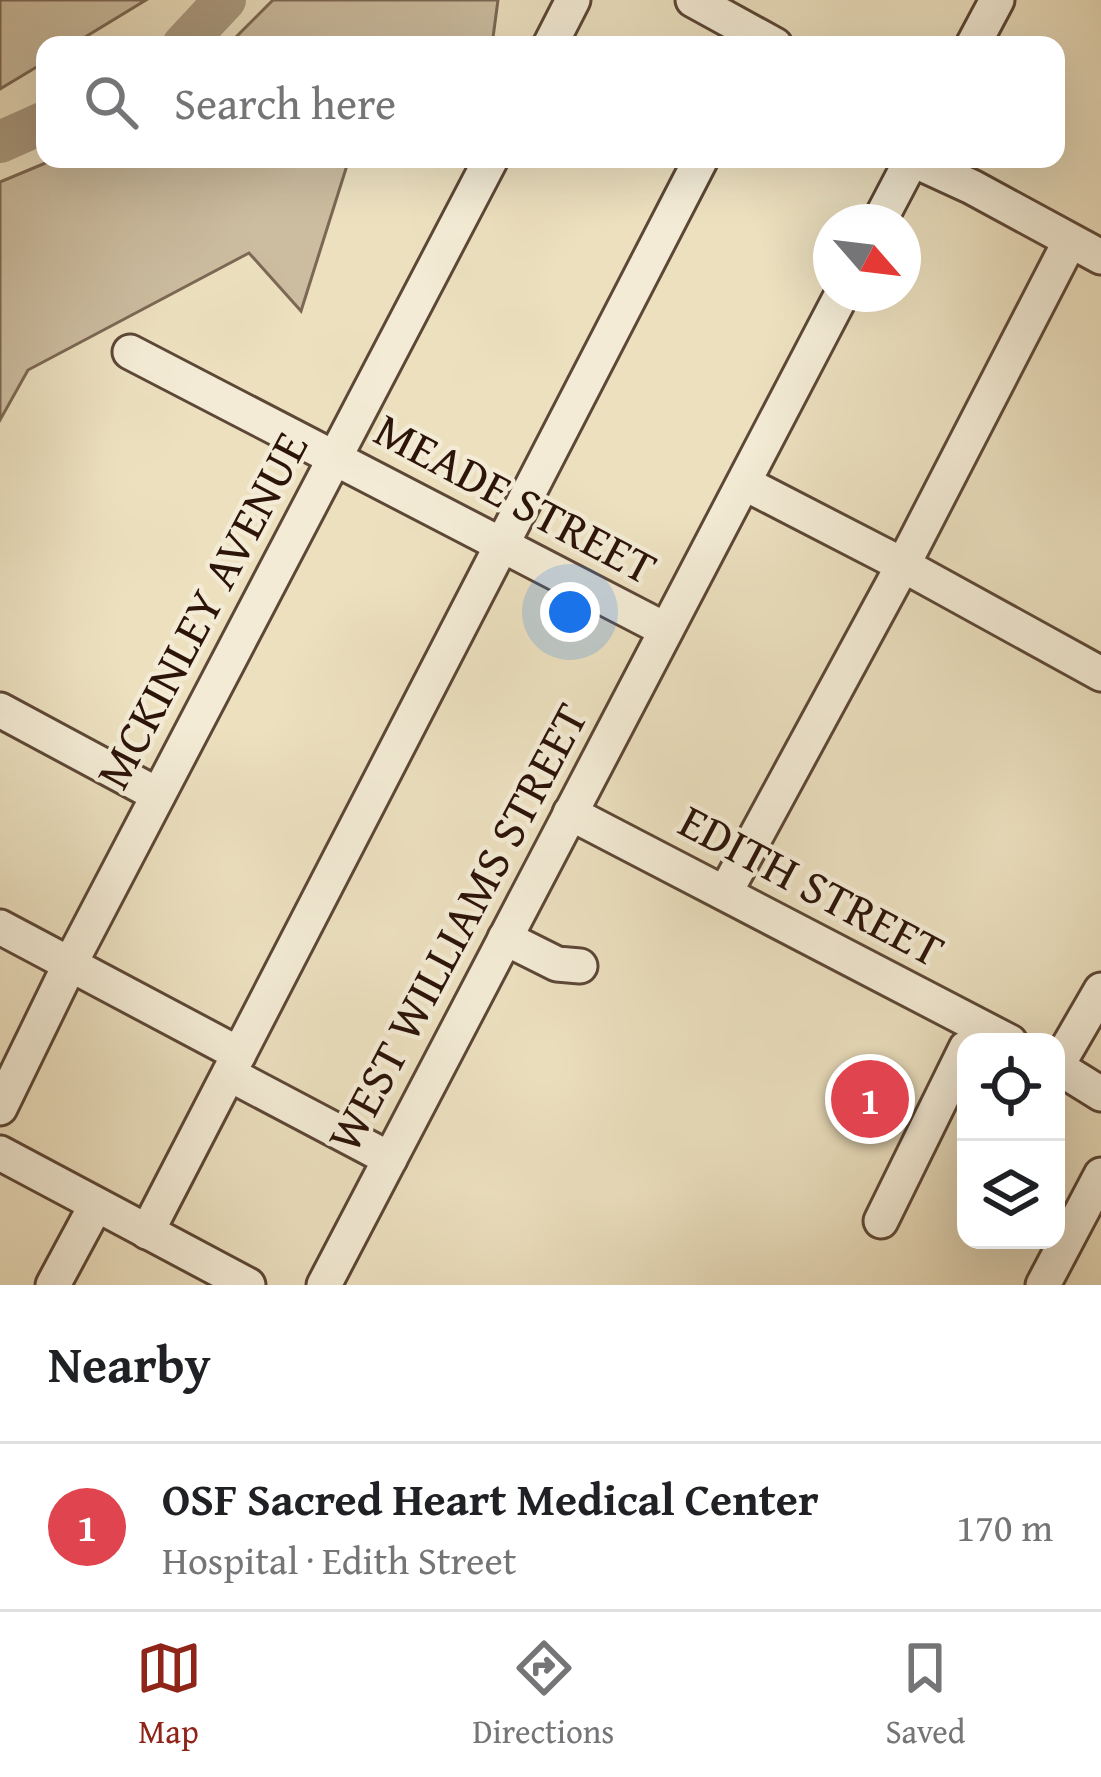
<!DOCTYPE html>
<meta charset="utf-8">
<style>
:root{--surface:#fff;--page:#f2f2f2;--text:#202124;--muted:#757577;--line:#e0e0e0;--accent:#8f2418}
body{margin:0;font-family:"Gentium Book Plus",serif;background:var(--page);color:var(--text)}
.controls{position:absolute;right:36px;bottom:36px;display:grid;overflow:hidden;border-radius:24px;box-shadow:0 12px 48px #0002}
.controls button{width:108px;height:108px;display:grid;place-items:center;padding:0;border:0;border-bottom:3px solid var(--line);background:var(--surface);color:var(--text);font:60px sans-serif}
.compass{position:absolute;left:813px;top:204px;width:108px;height:108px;border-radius:50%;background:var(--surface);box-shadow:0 12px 48px #0002;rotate:118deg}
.you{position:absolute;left:570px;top:612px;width:42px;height:42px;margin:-30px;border:9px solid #fff;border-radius:50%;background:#1a73e8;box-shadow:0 0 0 18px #1a73e833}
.badge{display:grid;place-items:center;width:78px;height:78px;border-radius:50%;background:var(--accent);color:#fff;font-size:39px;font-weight:700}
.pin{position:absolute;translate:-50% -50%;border:6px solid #fff;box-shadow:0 3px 12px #0006}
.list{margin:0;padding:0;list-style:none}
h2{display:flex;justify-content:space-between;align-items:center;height:156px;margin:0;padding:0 48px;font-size:51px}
h2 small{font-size:39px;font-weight:400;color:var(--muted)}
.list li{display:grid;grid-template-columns:78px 1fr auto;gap:36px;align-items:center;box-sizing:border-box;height:168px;padding:0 48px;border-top:3px solid var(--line)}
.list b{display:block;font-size:45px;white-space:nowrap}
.list p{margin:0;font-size:39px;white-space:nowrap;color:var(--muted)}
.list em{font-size:39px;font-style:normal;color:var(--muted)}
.icon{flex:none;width:66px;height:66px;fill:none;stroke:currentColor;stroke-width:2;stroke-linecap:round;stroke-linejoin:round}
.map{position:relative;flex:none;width:1101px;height:1285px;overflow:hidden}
.search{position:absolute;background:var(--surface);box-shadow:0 12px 48px #0002;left:36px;right:36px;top:36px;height:132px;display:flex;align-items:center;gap:30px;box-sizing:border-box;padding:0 42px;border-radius:24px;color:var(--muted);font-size:45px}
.sheet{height:324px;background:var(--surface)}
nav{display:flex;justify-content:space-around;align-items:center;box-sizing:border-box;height:168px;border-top:3px solid var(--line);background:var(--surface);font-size:33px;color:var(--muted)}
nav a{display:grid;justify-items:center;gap:6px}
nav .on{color:var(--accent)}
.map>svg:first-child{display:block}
.green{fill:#ccbda0;stroke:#7c6854;stroke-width:3}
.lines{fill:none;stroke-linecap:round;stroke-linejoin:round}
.river{stroke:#ab9b81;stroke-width:42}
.minor-casing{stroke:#5d4736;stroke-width:39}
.minor{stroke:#f3ebd5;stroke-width:33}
.labels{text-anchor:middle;stroke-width:9;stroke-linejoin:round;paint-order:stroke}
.street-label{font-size:48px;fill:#2d1409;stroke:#f3ebd5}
</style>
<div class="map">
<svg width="1101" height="1285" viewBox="0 0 1101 1285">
<rect width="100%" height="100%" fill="#ece0bf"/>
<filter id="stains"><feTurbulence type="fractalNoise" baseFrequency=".00167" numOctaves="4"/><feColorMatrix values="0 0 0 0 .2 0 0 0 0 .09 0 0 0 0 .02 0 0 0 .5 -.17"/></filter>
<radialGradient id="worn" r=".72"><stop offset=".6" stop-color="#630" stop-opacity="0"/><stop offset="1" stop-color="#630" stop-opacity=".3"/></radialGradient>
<g class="green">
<path d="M0 0H146L72 45H45V62L0 89Z"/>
<path d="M273 0H498L492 45H228Z"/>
<path d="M55 159H349L301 311 249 253 28 370 0 420V182Z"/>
</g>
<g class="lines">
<g class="river">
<path d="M183 45 225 0"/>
<path d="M0 142 45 122"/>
</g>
<defs>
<g id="minor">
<path d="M693 0 775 45"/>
<path d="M550 45 573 0"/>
<path d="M973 45 997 0"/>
<path d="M911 159 972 187 1101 257"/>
<path d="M879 222 912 159"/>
<path d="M130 352 666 630"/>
<path d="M744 483 903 565 1101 674"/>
<path d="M0 710 158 795"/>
<path d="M570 813 1010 1042"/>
<path d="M725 893 903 565 1070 241"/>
<path d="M0 927 239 1054"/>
<path d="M505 938 557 964 580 966"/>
<path d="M1056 1066 1101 1094"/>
<path d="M1057 1066 1101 990"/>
<path d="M229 1074 390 1159"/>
<path d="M0 1108 70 964 491 159"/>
<path d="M0 1153 248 1285"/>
<path d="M881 1221 966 1048"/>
<path d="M147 1232 701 159"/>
<path d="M53 1285 96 1205"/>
<path d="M324 1285 842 294"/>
<path d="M1043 1285 1101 1175"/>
</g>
</defs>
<use href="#minor" class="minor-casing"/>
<use href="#minor" class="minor"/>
</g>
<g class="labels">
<g class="street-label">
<text transform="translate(516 498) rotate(28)" y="17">MEADE STREET</text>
<text transform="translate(201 610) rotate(-62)" y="17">MCKINLEY AVENUE</text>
<text transform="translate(812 885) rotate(28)" y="17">EDITH STREET</text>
<text transform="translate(457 927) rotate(-62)" y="17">WEST WILLIAMS STREET</text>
</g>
</g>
<rect width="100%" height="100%" filter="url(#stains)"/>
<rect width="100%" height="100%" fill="url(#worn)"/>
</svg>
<div class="controls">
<button><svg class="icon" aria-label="locate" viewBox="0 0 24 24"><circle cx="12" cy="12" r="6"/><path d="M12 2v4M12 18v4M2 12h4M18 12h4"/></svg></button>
<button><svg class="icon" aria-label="layers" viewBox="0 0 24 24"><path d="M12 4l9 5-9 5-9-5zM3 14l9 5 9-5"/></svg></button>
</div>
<svg class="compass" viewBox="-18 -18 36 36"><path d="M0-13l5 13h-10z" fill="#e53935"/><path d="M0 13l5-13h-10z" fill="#757577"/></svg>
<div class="you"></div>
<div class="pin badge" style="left:870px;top:1099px;background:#e0444e">1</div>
<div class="search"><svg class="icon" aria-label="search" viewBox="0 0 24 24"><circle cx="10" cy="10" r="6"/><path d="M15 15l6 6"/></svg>Search here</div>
</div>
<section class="sheet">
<h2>Nearby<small></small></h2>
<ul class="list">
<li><span class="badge" style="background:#e0444e">1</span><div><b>OSF Sacred Heart Medical Center</b><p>Hospital · Edith Street</p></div><em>170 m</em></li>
</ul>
</section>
<nav>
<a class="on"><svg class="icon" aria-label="map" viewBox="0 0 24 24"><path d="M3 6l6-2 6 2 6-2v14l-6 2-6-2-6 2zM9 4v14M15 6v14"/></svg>Map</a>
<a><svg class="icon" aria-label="directions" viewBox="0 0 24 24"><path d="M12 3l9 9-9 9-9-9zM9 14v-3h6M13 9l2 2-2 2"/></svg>Directions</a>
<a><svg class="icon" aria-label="saved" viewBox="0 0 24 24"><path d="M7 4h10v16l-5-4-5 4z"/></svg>Saved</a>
</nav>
